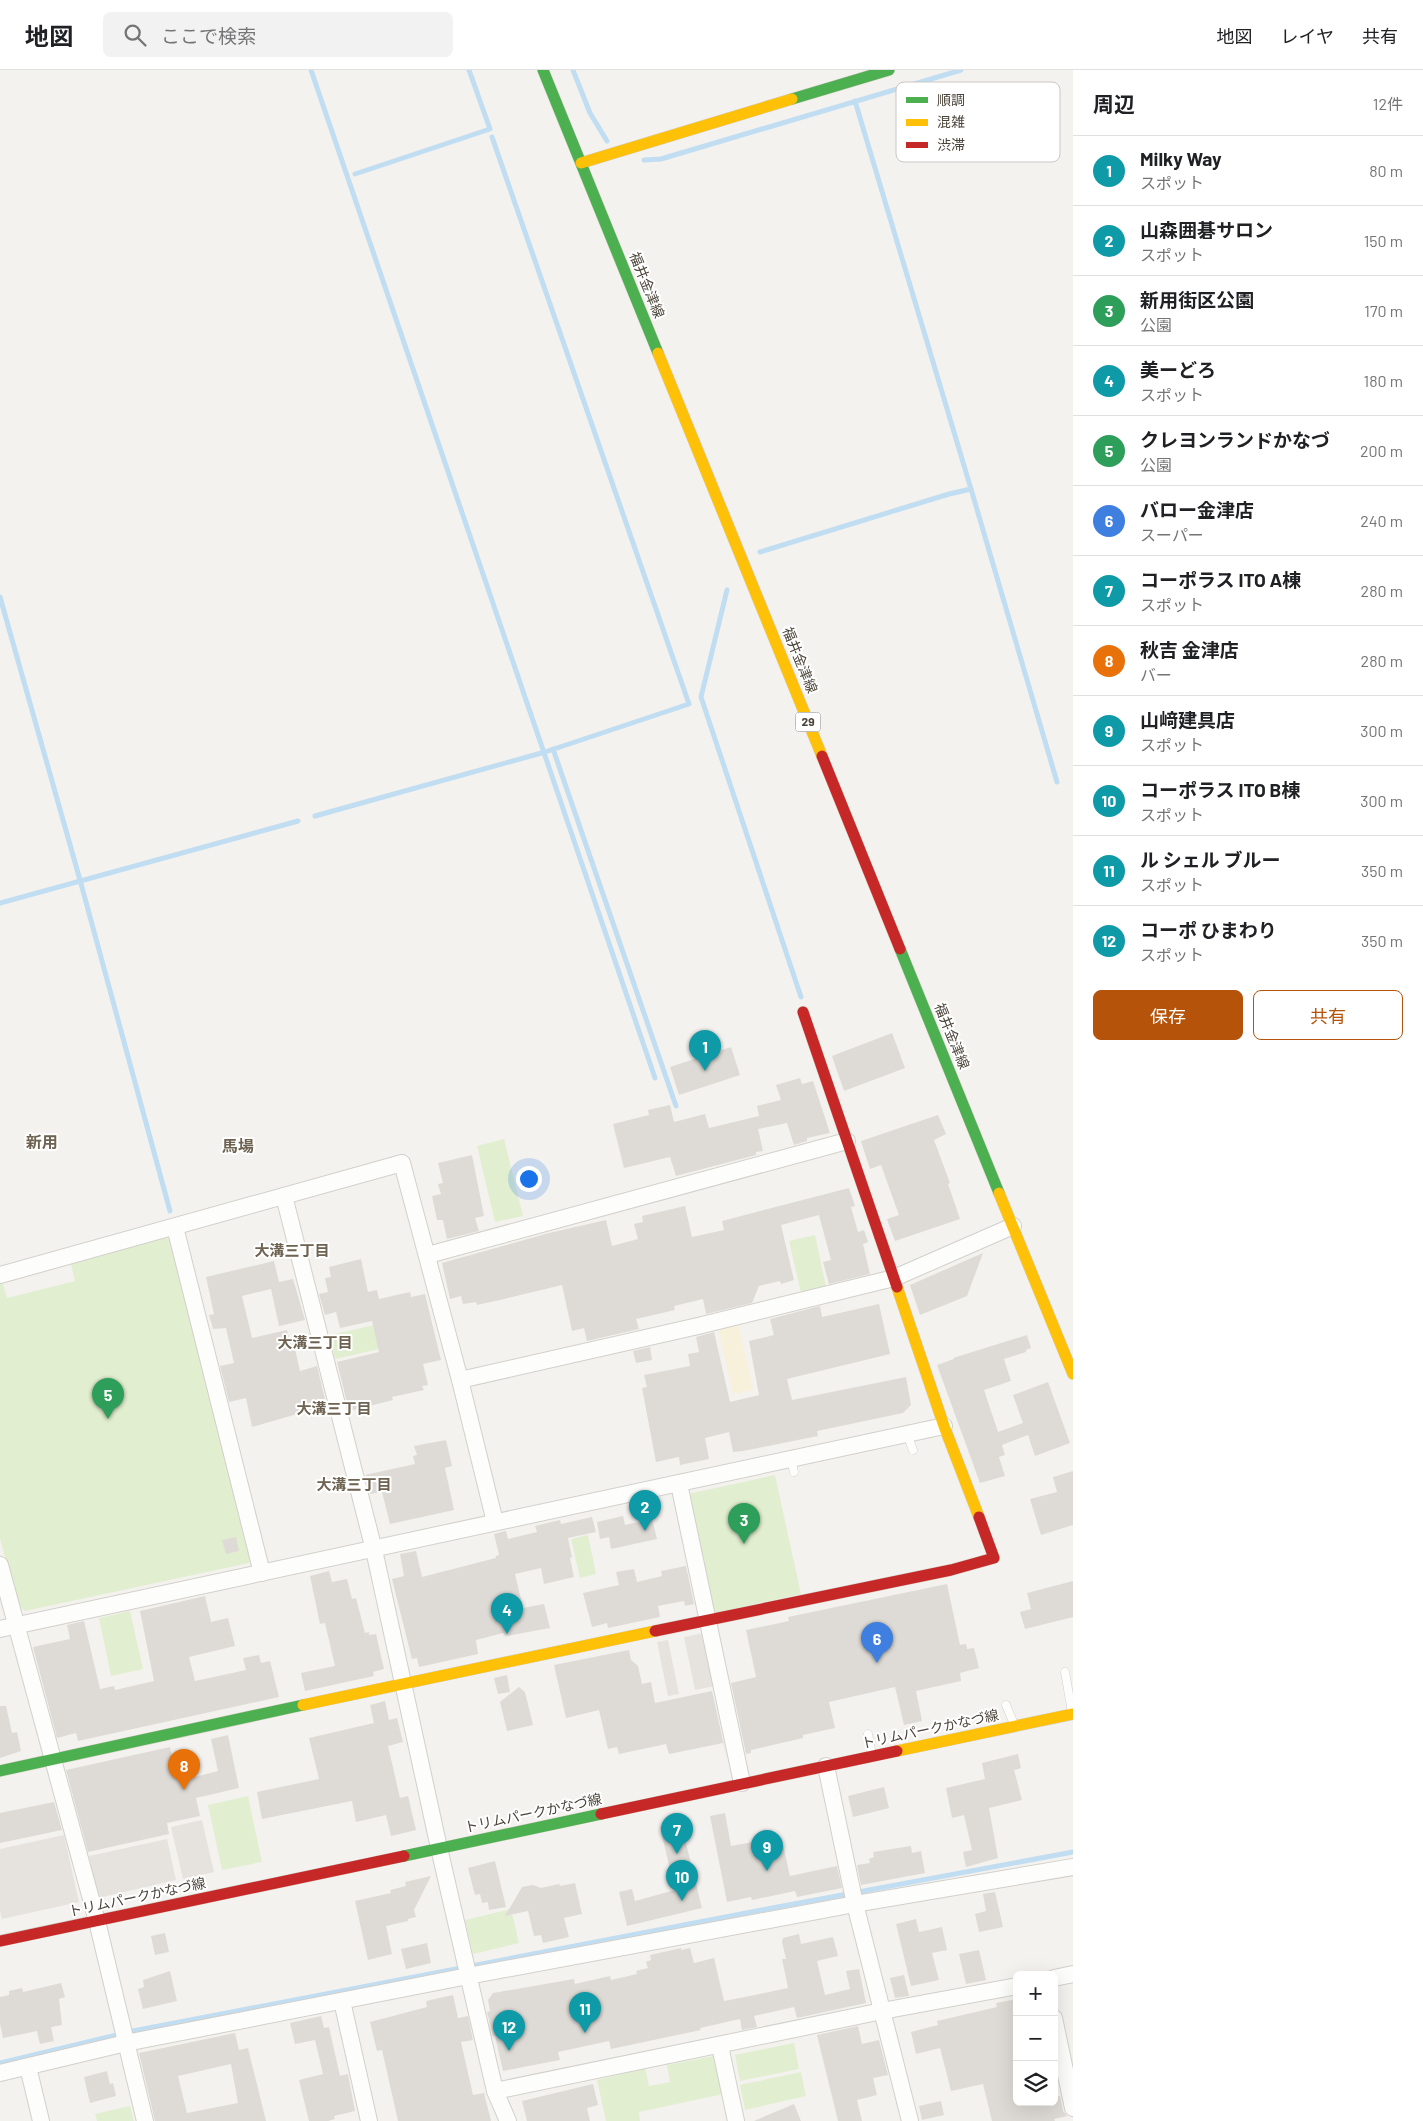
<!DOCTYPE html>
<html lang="ja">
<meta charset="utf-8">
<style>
:root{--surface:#fff;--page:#f2f2f2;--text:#202124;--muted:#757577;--line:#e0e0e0;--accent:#b45309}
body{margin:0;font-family:Barlow,"Noto Sans JP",sans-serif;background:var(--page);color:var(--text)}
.controls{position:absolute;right:15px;bottom:15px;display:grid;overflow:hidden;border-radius:8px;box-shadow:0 5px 20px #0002}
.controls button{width:45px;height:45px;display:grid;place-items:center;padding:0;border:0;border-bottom:1px solid var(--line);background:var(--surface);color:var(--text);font:25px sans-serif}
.you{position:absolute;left:528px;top:1108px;width:18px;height:18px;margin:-12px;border:4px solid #fff;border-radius:50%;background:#1a73e8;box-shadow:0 0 0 8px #1a73e833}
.badge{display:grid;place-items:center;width:32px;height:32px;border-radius:50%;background:var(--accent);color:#fff;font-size:16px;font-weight:700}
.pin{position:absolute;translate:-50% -41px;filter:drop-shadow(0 1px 2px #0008)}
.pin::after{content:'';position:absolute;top:26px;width:18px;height:15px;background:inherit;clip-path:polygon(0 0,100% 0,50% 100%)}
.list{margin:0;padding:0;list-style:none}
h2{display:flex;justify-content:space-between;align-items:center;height:65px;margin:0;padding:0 20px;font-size:21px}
h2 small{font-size:16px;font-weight:400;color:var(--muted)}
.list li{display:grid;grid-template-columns:32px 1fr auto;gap:15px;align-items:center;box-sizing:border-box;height:70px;padding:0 20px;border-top:1px solid var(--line)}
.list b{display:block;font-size:19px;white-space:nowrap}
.list p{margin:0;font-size:16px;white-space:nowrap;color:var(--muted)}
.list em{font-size:16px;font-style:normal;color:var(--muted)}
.actions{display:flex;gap:10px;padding:15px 20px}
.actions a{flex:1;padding:11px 0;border:1px solid var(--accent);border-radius:8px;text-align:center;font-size:18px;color:var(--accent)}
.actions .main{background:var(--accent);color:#fff}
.icon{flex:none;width:28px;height:28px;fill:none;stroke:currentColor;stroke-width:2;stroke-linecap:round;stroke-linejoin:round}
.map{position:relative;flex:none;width:1073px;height:2051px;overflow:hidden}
header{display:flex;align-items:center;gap:30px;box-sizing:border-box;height:70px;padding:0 25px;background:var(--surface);border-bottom:1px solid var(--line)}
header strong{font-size:24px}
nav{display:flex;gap:28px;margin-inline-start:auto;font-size:18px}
.search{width:350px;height:45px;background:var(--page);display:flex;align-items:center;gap:12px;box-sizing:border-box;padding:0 18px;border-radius:8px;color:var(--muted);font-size:19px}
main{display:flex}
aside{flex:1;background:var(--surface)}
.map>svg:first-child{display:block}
.green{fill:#e1eecf}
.sand{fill:#f7f0da}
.parking{fill:#e6e3df}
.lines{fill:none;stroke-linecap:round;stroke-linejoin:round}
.stream{stroke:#c0ddf1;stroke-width:5}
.building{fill:#dedbd6;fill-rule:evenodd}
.lane-casing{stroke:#d2d0cb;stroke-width:9}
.street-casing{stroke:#d2d0cb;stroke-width:18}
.fast-casing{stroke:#d3cfc5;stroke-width:12}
.slow-casing{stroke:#d3cfc5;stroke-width:12}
.jam-casing{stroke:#d3cfc5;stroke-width:12}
.lane{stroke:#fdfdfc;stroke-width:8}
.street{stroke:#fdfdfc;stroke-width:16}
.fast{stroke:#4caf50;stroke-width:11}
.slow{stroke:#ffc107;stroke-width:11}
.jam{stroke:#c62828;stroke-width:11}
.labels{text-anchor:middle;stroke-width:4;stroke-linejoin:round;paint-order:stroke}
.shield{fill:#fff;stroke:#817c74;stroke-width:1}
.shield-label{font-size:12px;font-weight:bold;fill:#4b4439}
.street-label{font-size:14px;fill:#4b4439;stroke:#fff}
.neighbourhood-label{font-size:15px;font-weight:bold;fill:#6e6250;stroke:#fff}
.quarter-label{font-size:16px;font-weight:bold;fill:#6e6250;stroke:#fff}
.key{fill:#fff;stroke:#c9c7c4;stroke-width:1}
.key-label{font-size:14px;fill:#4b4439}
</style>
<header>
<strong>地図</strong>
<div class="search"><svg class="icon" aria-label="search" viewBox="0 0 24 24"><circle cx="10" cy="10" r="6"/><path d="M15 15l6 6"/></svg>ここで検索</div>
<nav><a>地図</a><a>レイヤ</a><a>共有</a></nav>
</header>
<main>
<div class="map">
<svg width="1073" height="2051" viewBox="0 0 1073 2051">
<rect width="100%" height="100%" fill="#f4f2ee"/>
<g class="green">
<path d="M504 1069 523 1146 495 1152 477 1076Z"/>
<path d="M815 1165 826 1217 801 1223 789 1171Z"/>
<path d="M164 1166 170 1170 253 1485 249 1493 25 1541 18 1535 0 1469V1212L2 1211 7 1228 75 1211 70 1190Z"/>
<path d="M379 1254 384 1278 335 1289 330 1265Z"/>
<path d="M775 1405 801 1524 714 1543 688 1424Z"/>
<path d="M588 1465 596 1504 580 1508 571 1469Z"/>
<path d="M130 1541 143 1599 111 1606 99 1548Z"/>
<path d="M248 1726 262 1792 222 1800 208 1735Z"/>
<path d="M511 1839 519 1873 473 1884 465 1850Z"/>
<path d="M794 1973 799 1999 740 2011 735 1985Z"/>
<path d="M714 1986 728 2023 639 2042 640 2051H606L597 2010 645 1998 649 2016 670 2012 667 1995Z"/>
<path d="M801 2002 806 2026 745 2040 740 2015Z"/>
<path d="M130 2036 134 2051H97L95 2044Z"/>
</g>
<path class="sand" d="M738 1253 753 1320 733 1324 718 1257Z"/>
<g class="parking">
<path d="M704 1563 715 1616 695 1620 684 1567Z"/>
<path d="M668 1570 679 1624 668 1626 657 1572Z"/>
<path d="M202 1750 214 1802 183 1809 171 1757Z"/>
<path d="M64 1765 79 1832 2 1849 0 1841V1779Z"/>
<path d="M167 1769 176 1810 98 1828 89 1786Z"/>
</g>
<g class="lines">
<g class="stream">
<path d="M311 0 655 1008"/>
<path d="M573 0 590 43 607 71"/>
<path d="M644 90 661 89 961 0"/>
<path d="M355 104 490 59 469 0"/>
<path d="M971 419 1057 712"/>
<path d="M760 482 949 424 971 419 855 31"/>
<path d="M727 520 701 627 801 927"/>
<path d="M0 527 80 810 170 1141"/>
<path d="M553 679 676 1036"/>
<path d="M315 746 545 682 689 634 492 67"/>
<path d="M0 833 298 751"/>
<path d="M0 1993 133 1961 767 1839 1073 1782"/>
</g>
</g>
<g class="building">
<path d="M892 963 905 998 844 1021 832 986Z"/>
<path d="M731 977 740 1005 679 1025 670 997Z"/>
<path d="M800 1008 802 1014 813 1011 830 1063 807 1068V1071L794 1075 787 1053 758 1059 763 1081 756 1082V1085L676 1106 670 1087 624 1098 613 1054 649 1045 648 1040 670 1035 674 1052 705 1044 709 1058 759 1046 757 1036 781 1030 776 1015Z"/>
<path d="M938 1045 946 1064 934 1070 950 1113 948 1114 960 1149 895 1171 887 1149 899 1145 881 1095 870 1099 861 1071Z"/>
<path d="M472 1085 484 1146 475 1148 479 1161 447 1169 443 1150H437L432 1126 441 1124 438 1114 443 1113 438 1093Z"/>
<path d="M849 1118 855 1136 851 1137 858 1162 864 1160 868 1172 863 1174 870 1204 829 1214 823 1192 831 1190 819 1145 781 1155 794 1210 781 1214 780 1211 759 1216 752 1233 706 1244 703 1229 674 1236 675 1240 636 1249 639 1259 587 1271 584 1258 572 1261 562 1215 500 1230 477 1235 476 1232 463 1234 461 1226 450 1229 442 1193 549 1163 606 1150 612 1176 638 1169 634 1154 643 1152 642 1146 685 1136 692 1167 724 1160 722 1151Z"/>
<path d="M983 1183 967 1226 920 1245 910 1215Z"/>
<path d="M361 1189 368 1222 377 1220 379 1229 410 1222 411 1227 425 1224 441 1290 423 1294 428 1315 422 1316 424 1320 392 1327 393 1330 349 1341 337 1292 379 1282 372 1251 340 1258 336 1242 325 1245 319 1224 328 1222 325 1208 331 1207 329 1197Z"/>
<path d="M274 1191 279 1212 293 1209 305 1250 279 1256 271 1219 242 1226 252 1268 287 1260 292 1280 295 1279 300 1301 317 1296 325 1329 309 1334 311 1340 252 1357 246 1328 229 1332 220 1296 234 1293 226 1258 213 1259 209 1245 214 1244 206 1207Z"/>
<path d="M879 1234 890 1284 787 1309 792 1330 906 1307 911 1335 903 1343 817 1361 818 1366 743 1381 733 1382 729 1362 705 1368 709 1389 680 1395 679 1387 656 1392 642 1318 647 1317 644 1305 690 1296 688 1284 699 1282 696 1267 714 1262 730 1332 759 1325 749 1271 774 1265 770 1249 820 1236 822 1247Z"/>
<path d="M1027 1265 1031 1278 1026 1280V1282L1004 1289 1011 1311 984 1320 998 1362 1023 1353 1013 1325 1048 1312 1070 1373 1035 1386 1028 1365 1002 1375 1005 1385 999 1387 1005 1406 980 1413 937 1295 954 1289 953 1288Z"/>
<path d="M650 1277 652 1290 636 1293 633 1281Z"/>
<path d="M446 1370 452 1396 445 1398 454 1440 390 1454 382 1422 370 1424 365 1405 415 1394 413 1386 417 1385 414 1376Z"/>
<path d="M1073 1401V1455L1041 1465 1030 1429 1057 1422 1053 1407Z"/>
<path d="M623 1446 625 1455 652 1449 657 1469 611 1479 609 1467 600 1469 597 1452Z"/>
<path d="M592 1447 596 1462 568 1468 572 1487 570 1488 574 1507 544 1514 541 1498 515 1504 523 1538 544 1534 550 1558 506 1566 503 1563 476 1570 478 1584 419 1597 417 1588 412 1589 392 1509 404 1506 400 1484 416 1481 422 1507 496 1488V1486L499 1485 494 1464 506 1461 508 1469 537 1462 535 1456 560 1450 561 1454Z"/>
<path d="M236 1467 239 1481 226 1484 222 1470Z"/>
<path d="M686 1496 694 1534 685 1536 684 1531 658 1536 660 1547 608 1558 607 1553 592 1557 583 1523 619 1515 616 1502 634 1499 637 1512 662 1506 661 1501Z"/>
<path d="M329 1501 332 1512 347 1509 352 1529 356 1528 365 1563 369 1562V1565L376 1564 384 1599 373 1602 374 1606 305 1621 301 1603 335 1596 325 1553 320 1554 310 1506Z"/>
<path d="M1073 1511V1547L1025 1559 1020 1542 1031 1539 1027 1523Z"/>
<path d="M947 1514 960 1575 966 1574 967 1579 974 1578 979 1598 960 1603 961 1611 916 1621 922 1651 904 1655 895 1617 829 1632 835 1658 803 1665V1668L751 1680V1683L746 1684 731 1613 756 1607 746 1560 789 1551 788 1547Z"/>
<path d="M205 1526 211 1552 228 1548 235 1576 189 1587 195 1611 246 1600 243 1588 259 1585 261 1593 270 1591 279 1627 78 1671 76 1663 57 1668 33 1577 70 1569 67 1555 84 1551 100 1619 114 1616 115 1620 154 1611 140 1541Z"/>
<path d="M629 1580 631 1590 638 1596 642 1614 651 1612 655 1633 712 1621 727 1689 723 1673 669 1684 666 1674 619 1684 617 1677 608 1679 599 1640 566 1648 554 1595Z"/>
<path d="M507 1605 510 1622 498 1624 494 1608Z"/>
<path d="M519 1617 525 1622 533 1655 507 1661 500 1632Z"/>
<path d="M385 1631 389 1650 397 1648 403 1672 388 1676 400 1728 408 1726 416 1760 391 1766 386 1745 356 1752 352 1731 262 1749 257 1722 319 1709 309 1668 374 1653 370 1635Z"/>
<path d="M0 1636H6L12 1663 17 1662 21 1681 0 1688Z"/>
<path d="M228 1665 239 1718 196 1728 200 1746 167 1753 169 1764 88 1782 66 1700 170 1677 175 1700 182 1698 183 1702 189 1701 191 1708 218 1701 211 1669Z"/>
<path d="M1018 1684 1021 1698 1014 1700 1022 1730 989 1738 998 1788 966 1797 963 1782 972 1780 964 1745 952 1748 946 1718 985 1709 982 1693Z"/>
<path d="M884 1717 889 1738 853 1747 848 1726Z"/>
<path d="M54 1732 62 1760 0 1773V1743Z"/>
<path d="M725 1743 731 1776 758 1771 760 1780 783 1775 790 1806 837 1796 842 1818 797 1827 795 1821 752 1830 751 1827 727 1832 710 1746Z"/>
<path d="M681 1753 702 1838 627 1856 619 1822 632 1819 635 1831 675 1820 660 1757Z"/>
<path d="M911 1776 912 1783 921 1781 925 1803 861 1815 857 1795 870 1793 869 1789 874 1787 873 1782Z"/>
<path d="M495 1791 506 1837 489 1840 488 1832 482 1833 480 1824 475 1825 468 1798Z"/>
<path d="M431 1806 414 1840 416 1847 408 1849V1851L386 1856 392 1884 368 1890 355 1831 391 1823 390 1820 406 1816 405 1812Z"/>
<path d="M575 1813 582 1844 564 1848 569 1867 543 1873 541 1865 534 1866 528 1841 505 1846 522 1817 533 1815 541 1818 559 1814 560 1816Z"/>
<path d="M995 1822 1003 1857 979 1862 975 1844 986 1841 983 1824Z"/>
<path d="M916 1849 919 1862 942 1857 947 1880 932 1883 939 1910 911 1916 896 1854Z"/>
<path d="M165 1863 169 1882 155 1885 151 1866Z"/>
<path d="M799 1864 801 1874 833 1867 838 1886 817 1891 825 1925 850 1919 846 1901 859 1899 866 1933 797 1948 794 1937 754 1946 757 1957 742 1960 740 1949 700 1958 701 1960 611 1979 609 1971 558 1982 560 1990 503 2001 495 1966H493L487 1942 490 1941 488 1930 493 1923 574 1909 575 1914 610 1906 611 1910 637 1904 636 1901 648 1898 646 1892 651 1890 650 1885 681 1878V1880L690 1878 694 1893 714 1888 724 1931 750 1926 788 1918 782 1889H786L782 1872 783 1868Z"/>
<path d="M427 1873 431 1893 406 1899 401 1879Z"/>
<path d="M979 1880 986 1910 966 1914 959 1884Z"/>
<path d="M170 1901 177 1931 143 1939 138 1919 144 1917 143 1910Z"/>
<path d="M904 1905 909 1926 895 1928 890 1908Z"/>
<path d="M61 1913 65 1927 59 1929 62 1955 51 1957 54 1971 40 1974 37 1961 3 1968 0 1954V1927L9 1925V1921L22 1918 23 1922Z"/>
<path d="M453 1925 458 1948 468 1946 473 1970 461 1972 473 2025 484 2023 491 2051H398L382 1980 377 1981 370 1952 427 1937 426 1931Z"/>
<path d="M1017 1929V2032H1054V2027L1060 2026 1063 2041 1067 2046 1054 2049 1055 2051H992L983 2014 951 2021 940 1978 916 1984 911 1962 938 1955 937 1951 997 1937 996 1933Z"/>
<path d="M321 1946 324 1958 329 1957 340 2006 348 2004 355 2041 334 2046 335 2049 328 2051H309L299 2010 323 2004 315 1970 295 1974 290 1953Z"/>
<path d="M858 1956 862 1974 879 1970 888 2005 873 2008 877 2025 857 2030 862 2051H838L817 1965Z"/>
<path d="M235 1963 239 1980 248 1978 266 2051H155L139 1983ZM231 1994 238 2033 187 2043 178 2006Z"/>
<path d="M107 2001 110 2014 113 2013 116 2026 90 2033 84 2007Z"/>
<path d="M593 2014 598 2035 587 2038 590 2051H527L522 2031Z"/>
<path d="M941 2031 944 2045 922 2050 919 2036Z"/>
<path d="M794 2034 801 2051H754Z"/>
</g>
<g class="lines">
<defs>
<g id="lane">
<path d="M907 1364 913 1380"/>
<path d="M791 1389 794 1402"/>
<path d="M1065 1602 1072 1642"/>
<path d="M1006 1635 1014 1654"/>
<path d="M868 1664 872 1685"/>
</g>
<g id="street">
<path d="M284 1126 374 1480 439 1778 495 2021 508 2051"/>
<path d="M175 1157 262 1503"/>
<path d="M428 1185 847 1071"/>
<path d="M0 1205 402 1093 460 1310 495 1452"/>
<path d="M460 1310 698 1256 894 1208 1013 1156"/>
<path d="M679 1414 742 1713"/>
<path d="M0 1495 97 1851 145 2051"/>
<path d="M0 1559 944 1356"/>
<path d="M826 1696 855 1834 910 2051"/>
<path d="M1054 1908 1073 1904"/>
<path d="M342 1931 369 2051"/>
<path d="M1054 1948 1073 2038"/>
<path d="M720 1976 736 2051"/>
<path d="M28 1997 41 2051"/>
<path d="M0 2003 126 1973 468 1906 855 1834 1073 1797"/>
<path d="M495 2021 882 1941 1017 1916"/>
</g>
<g id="fast">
<path d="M543 0 658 283"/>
<path d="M792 29 889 0"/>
<path d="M900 879 999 1123"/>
<path d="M0 1701 303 1635"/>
<path d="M404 1786 601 1744"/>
</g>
<g id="slow">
<path d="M581 93 792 29"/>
<path d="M658 283 822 686"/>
<path d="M999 1123 1073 1304"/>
<path d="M897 1217 944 1356 979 1447"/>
<path d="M303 1635 655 1561"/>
<path d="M897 1681 1073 1644"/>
</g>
<g id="jam">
<path d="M822 686 900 879"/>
<path d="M803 942 897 1217"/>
<path d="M655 1561 951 1500 994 1488 979 1447"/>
<path d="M601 1744 897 1681"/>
<path d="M0 1871 404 1786"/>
</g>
</defs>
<use href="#lane" class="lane-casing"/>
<use href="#street" class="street-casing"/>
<use href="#fast" class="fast-casing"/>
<use href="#slow" class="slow-casing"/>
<use href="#jam" class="jam-casing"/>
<use href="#lane" class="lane"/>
<use href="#street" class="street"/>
<use href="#fast" class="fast"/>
<use href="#slow" class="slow"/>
<use href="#jam" class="jam"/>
</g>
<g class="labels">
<rect class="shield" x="795.5" y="642.5" width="25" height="19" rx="4"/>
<g class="shield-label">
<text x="808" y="656">29</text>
</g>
<g class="street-label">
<text transform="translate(647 215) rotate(68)" y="5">福井金津線</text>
<text transform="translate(800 590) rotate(68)" y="5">福井金津線</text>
<text transform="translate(952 966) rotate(68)" y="5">福井金津線</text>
<text transform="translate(930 1659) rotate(-12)" y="5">トリムパークかなづ線</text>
<text transform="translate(533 1743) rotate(-12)" y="5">トリムパークかなづ線</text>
<text transform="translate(137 1827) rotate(-12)" y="5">トリムパークかなづ線</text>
</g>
<g class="neighbourhood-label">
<text x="292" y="1186">大溝三丁目</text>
<text x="315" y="1278">大溝三丁目</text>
<text x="334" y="1344">大溝三丁目</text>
<text x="354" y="1420">大溝三丁目</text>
</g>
<g class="quarter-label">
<text x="42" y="1078">新用</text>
<text x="238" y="1082">馬場</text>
</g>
</g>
<rect x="896" y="12" width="164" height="80" rx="8" class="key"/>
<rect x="906" y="27" width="22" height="6" fill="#4caf50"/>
<rect x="906" y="49" width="22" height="7" fill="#ffc107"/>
<rect x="906" y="72" width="22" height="6" fill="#c62828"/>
<g class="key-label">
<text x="937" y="35">順調</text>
<text x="937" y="57">混雑</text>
<text x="937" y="80">渋滞</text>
</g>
</svg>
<div class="controls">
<button>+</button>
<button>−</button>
<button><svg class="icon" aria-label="layers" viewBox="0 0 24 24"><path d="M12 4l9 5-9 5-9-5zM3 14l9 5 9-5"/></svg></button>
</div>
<div class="you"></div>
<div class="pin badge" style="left:705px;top:1001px;background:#0f9aa8">1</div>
<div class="pin badge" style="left:645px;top:1461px;background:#0f9aa8">2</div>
<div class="pin badge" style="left:744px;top:1474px;background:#2e9e5b">3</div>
<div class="pin badge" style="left:507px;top:1564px;background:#0f9aa8">4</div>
<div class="pin badge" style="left:108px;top:1349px;background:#2e9e5b">5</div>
<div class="pin badge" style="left:877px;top:1593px;background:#3f7fe0">6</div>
<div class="pin badge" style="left:677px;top:1784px;background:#0f9aa8">7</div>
<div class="pin badge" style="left:184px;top:1720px;background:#e8710a">8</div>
<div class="pin badge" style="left:767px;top:1801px;background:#0f9aa8">9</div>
<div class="pin badge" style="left:682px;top:1831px;background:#0f9aa8">10</div>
<div class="pin badge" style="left:585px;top:1963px;background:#0f9aa8">11</div>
<div class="pin badge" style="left:509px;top:1981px;background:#0f9aa8">12</div>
</div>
<aside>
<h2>周辺<small>12件</small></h2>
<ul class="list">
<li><span class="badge" style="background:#0f9aa8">1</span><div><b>Milky Way</b><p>スポット</p></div><em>80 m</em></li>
<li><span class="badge" style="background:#0f9aa8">2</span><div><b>山森囲碁サロン</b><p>スポット</p></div><em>150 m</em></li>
<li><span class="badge" style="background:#2e9e5b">3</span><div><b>新用街区公園</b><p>公園</p></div><em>170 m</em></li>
<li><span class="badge" style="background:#0f9aa8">4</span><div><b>美ーどろ</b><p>スポット</p></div><em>180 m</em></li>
<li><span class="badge" style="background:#2e9e5b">5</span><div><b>クレヨンランドかなづ</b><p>公園</p></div><em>200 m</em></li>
<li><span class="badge" style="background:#3f7fe0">6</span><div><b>バロー金津店</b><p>スーパー</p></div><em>240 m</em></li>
<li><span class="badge" style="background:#0f9aa8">7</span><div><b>コーポラス ITO A棟</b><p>スポット</p></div><em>280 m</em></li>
<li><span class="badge" style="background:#e8710a">8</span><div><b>秋吉 金津店</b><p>バー</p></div><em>280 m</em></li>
<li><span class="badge" style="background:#0f9aa8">9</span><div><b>山﨑建具店</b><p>スポット</p></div><em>300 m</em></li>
<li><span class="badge" style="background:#0f9aa8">10</span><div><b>コーポラス ITO B棟</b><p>スポット</p></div><em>300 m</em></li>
<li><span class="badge" style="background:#0f9aa8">11</span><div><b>ル シェル ブルー</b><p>スポット</p></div><em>350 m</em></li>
<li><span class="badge" style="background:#0f9aa8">12</span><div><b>コーポ ひまわり</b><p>スポット</p></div><em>350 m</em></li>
</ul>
<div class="actions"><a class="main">保存</a><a>共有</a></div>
</aside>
</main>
